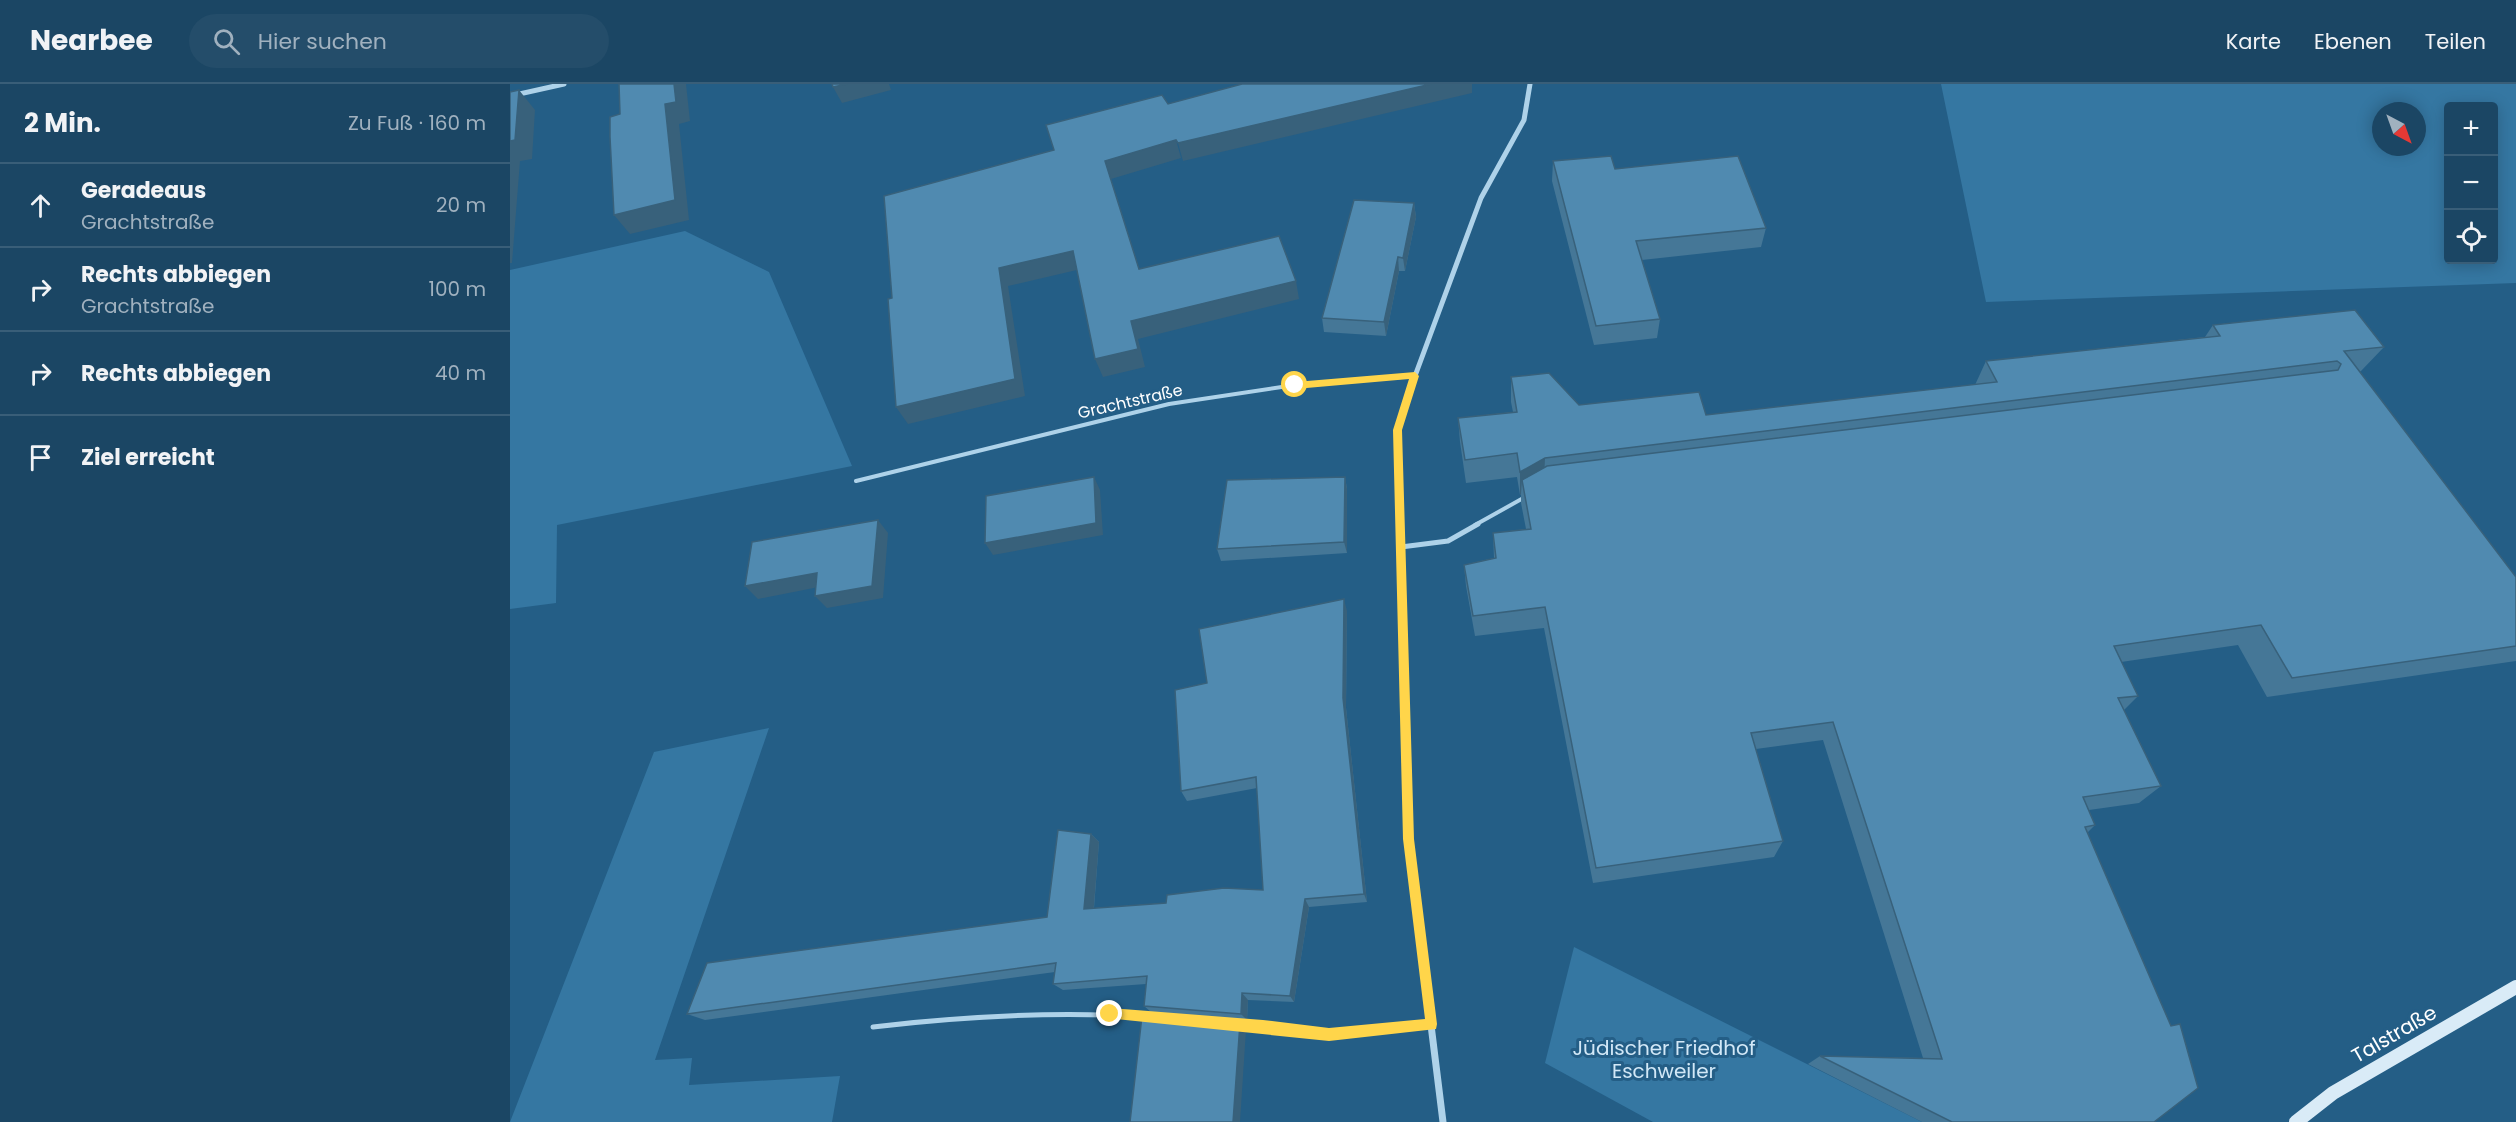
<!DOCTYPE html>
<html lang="de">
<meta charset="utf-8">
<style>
:root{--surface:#1b4664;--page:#244d6a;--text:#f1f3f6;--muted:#a0b1bf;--line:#395e78}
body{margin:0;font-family:Poppins,sans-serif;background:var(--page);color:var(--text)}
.controls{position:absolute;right:18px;top:18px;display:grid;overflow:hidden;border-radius:6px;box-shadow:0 3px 15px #0003}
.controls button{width:54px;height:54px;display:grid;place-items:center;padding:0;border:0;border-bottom:2px solid var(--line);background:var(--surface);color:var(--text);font:30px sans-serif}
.compass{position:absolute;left:1862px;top:18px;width:54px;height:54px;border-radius:50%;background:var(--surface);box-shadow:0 3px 15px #0003;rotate:139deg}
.stop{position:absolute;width:18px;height:18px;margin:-14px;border:4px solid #ffd54a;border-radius:50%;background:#fff}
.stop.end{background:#ffd54a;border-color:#fff;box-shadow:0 2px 6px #0008}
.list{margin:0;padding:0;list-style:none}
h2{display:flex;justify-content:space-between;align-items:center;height:78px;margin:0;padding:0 24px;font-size:26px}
h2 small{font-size:20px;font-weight:400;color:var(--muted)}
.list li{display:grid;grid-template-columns:39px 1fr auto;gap:18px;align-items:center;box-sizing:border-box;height:84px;padding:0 24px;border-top:2px solid var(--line)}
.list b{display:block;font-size:22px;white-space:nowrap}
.list p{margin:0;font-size:20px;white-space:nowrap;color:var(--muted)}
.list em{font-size:20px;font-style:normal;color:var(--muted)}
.icon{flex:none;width:33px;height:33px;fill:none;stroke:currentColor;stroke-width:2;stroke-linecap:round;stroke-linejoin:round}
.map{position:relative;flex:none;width:2006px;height:1038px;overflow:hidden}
header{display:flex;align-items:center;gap:36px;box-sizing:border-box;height:84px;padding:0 30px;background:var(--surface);border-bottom:2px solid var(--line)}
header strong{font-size:28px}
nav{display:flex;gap:33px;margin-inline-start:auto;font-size:21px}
.search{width:420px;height:54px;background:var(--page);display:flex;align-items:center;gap:15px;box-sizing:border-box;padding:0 21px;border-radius:33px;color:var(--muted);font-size:22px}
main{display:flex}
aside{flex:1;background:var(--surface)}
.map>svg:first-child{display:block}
.green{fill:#3577a2;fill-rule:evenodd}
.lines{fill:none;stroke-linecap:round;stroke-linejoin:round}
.service-far1{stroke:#aed2e9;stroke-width:4}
.service{stroke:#aed2e9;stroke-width:5}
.minor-far1{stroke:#aed2e9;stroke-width:5}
.minor{stroke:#aed2e9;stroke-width:7}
.secondary{stroke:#d9ebf7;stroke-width:14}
.wall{fill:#457797}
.shaded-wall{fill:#38617b}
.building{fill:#508ab0;stroke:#38617b;stroke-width:1.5}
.route{fill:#ffd54a}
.labels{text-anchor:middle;stroke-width:6;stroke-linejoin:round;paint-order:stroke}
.street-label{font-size:16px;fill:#fff;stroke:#245e86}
.near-street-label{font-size:20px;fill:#fff;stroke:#245e86}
.near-park-label{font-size:20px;fill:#d2e8f7;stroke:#245e86}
</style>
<header>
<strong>Nearbee</strong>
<div class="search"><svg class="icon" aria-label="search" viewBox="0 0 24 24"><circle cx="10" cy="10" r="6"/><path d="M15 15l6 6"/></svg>Hier suchen</div>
<nav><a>Karte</a><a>Ebenen</a><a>Teilen</a></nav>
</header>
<main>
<aside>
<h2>2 Min.<small>Zu Fuß · 160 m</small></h2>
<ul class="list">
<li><svg class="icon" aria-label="ahead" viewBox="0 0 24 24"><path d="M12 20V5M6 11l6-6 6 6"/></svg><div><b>Geradeaus</b><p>Grachtstraße</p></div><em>20 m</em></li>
<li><svg class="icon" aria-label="right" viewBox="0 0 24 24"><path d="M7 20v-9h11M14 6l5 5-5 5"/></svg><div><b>Rechts abbiegen</b><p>Grachtstraße</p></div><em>100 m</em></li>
<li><svg class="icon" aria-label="right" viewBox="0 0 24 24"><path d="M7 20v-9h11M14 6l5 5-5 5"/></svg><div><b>Rechts abbiegen</b></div><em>40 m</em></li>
<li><svg class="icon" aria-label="arrive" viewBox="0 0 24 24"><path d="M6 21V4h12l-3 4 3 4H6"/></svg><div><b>Ziel erreicht</b></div></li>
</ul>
</aside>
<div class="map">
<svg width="2006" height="1038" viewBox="0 0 2006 1038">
<rect width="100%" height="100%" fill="#245e86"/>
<g class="green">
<path d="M1431 0H2006V199L1476 218ZM1984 22V176H1938V22ZM1871 27H1907V63H1871Z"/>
<path d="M175 147 259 188 342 382 47 441 46 519 0 525V186Z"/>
<path d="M259 644 145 976 182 974 179 1001 330 992 322 1038H0L144 668Z"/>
<path d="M1064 863 1412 1038H1143L1035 979Z"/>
</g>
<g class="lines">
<g class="service-far1">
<path d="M346 397 659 320 785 301 905 292"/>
<path d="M965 441 1017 412"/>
</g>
<g class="service">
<path d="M891 463 938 457 968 440"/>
<path d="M727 940 819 950 921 940"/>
<path d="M363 943C455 932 546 927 638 933"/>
</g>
<g class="minor-far1">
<path d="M0 12 54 0"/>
<path d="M890 441 888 346 905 292 971 114 1014 36 1020 0"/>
</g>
<path class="minor" d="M890 440 898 755 933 1038"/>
<path class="secondary" d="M1786 1038 1823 1009 2006 903"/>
</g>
<g class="wall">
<path d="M1043 77 1105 85 1256 144 1251 163 1132 176 1150 235 1147 254 1084 261 1042 97Z"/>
<path d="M904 119 906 133 895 187H889L876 252 814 248 812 234Z"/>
<path d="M1703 241 1874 263 1851 287 1849 288 2006 493V577L1757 613 1728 561 1611 578 1628 612 1614 626 1651 702 1629 719 1579 726 1585 741 1578 748 1644 1038H1412L1298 980 1310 972 1413 974 1313 656 1246 665 1273 757 1264 773 1083 799 1034 544 965 552 956 502 954 481 984 474 983 449 1016 445 1011 419V410L1010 411 1007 393 956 399 950 358 948 334 1003 328 1001 318V293L1069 321 1196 331 1465 301 1476 277 1695 253Z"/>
<path d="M835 393 837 405V469L711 477 707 465Z"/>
<path d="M837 527 836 624 857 818 799 823 784 918 738 916 737 936 641 928 634 922 636 900 553 906 543 900 545 888 195 936 177 930 537 833 581 750 589 758 584 824 656 819 753 806 747 704 677 717 671 707 697 599Z"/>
</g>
<g class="shaded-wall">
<path d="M164 0H176L180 37 169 40 179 136 120 150 104 131Z"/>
<path d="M337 0H379L381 6 332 19 323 3Z"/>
<path d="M921 0H962V9L673 77 668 59Z"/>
<path d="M9 6 25 26 22 75 10 77 2 179H0V57Z"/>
<path d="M666 56 671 74 601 95 635 203 629 185 595 77Z"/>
<path d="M904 119 906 133 895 187 893 174Z"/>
<path d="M563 167 571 185 498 202 515 312 398 340 386 323 489 184Z"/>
<path d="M888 173 889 187 876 252 874 238Z"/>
<path d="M786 197 789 215 628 255 635 283 593 293 585 275 621 237Z"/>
<path d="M1035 374 1034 397 1012 396 1011 410 1010 411V388Z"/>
<path d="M584 393 590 406 593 451 483 471 475 459Z"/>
<path d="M835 393 837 405V469L834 458Z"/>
<path d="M368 436 378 449 373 514 317 524 305 512Z"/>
<path d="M307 489 319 501 248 515 235 502Z"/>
<path d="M834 515 837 527 836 624 857 818 854 810 833 614Z"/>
<path d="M581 750 589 758 583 833 574 825Z"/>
<path d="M795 815 799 823 784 918 780 912Z"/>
<path d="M732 909 738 916 737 936 731 930Z"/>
<path d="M730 939 736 946 730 1038H723Z"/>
</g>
<g class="building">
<path d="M109 0H164L166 18 155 20 165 116 104 131 100 53V33L110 30Z"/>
<path d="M322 0H337L323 3Z"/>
<path d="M732 0H921L668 59 666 56 595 77 629 185 769 152 786 197 621 237 628 265 585 275 563 167 489 184 505 295 386 323 378 215 382 214 374 112 544 66 536 41 652 11 658 20Z"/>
<path d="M9 6 5 56 0 57V8Z"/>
<path d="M1101 72 1105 85 1228 72 1256 144 1126 157 1150 235 1086 242 1043 77Z"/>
<path d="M844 116 904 119 893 174 888 173 874 238 812 234Z"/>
<path d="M1845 226 1874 263 1834 267 2006 493V562L1782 594 1751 541 1604 562 1628 612 1608 614 1651 702 1573 713 1585 741 1575 743 1661 942 1670 940 1688 1004 1644 1038H1442L1310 972 1432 975 1323 638 1241 649 1273 757 1086 784 1035 523 963 532 954 481 986 474 983 449 1021 445 1012 396 1037 382 1828 286 1831 280 1827 277 1035 374 1010 388 1007 369 955 376 948 334 1007 328 1001 293 1039 289 1069 321 1189 308 1196 331 1487 298 1476 277 1710 252 1703 241Z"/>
<path d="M584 393 586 439 475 459 476 412Z"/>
<path d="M835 393 834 458 707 465 717 396Z"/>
<path d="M368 436 362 502 305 512 307 489 235 502 242 458Z"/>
<path d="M834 515 833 614 854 810 795 815 780 912 732 909 731 930 634 922 637 892 543 900 546 879 177 930 197 879 537 833 548 746 581 750 574 825 656 819 657 811 714 804 753 806 746 693 671 707 665 606 697 599 689 545Z"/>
<path d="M632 932 730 939 723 1038H620Z"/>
</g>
<path class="route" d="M905 288 909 292 892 346 904 755 927 940 926 945 819 957 596 934 594 930 600 924 753 936 819 944 915 935 893 755 883 346 899 295 785 305 781 301 785 298Z"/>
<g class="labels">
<g class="street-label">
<text transform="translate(620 317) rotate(-13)" y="6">Grachtstraße</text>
</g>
<g class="near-street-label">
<text transform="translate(1884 950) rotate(-30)" y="7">Talstraße</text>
</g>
<g class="near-park-label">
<text x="1154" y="971">Jüdischer Friedhof<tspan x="1154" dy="23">Eschweiler</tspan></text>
</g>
</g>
</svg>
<div class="controls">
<button>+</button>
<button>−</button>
<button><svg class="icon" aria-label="locate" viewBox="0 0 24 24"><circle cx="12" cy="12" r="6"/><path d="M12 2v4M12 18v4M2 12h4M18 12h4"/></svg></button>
</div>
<svg class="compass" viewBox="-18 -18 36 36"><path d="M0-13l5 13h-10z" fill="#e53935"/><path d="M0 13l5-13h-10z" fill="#a0b1bf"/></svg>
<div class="stop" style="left:785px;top:301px"></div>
<div class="stop end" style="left:600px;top:930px"></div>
</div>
</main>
